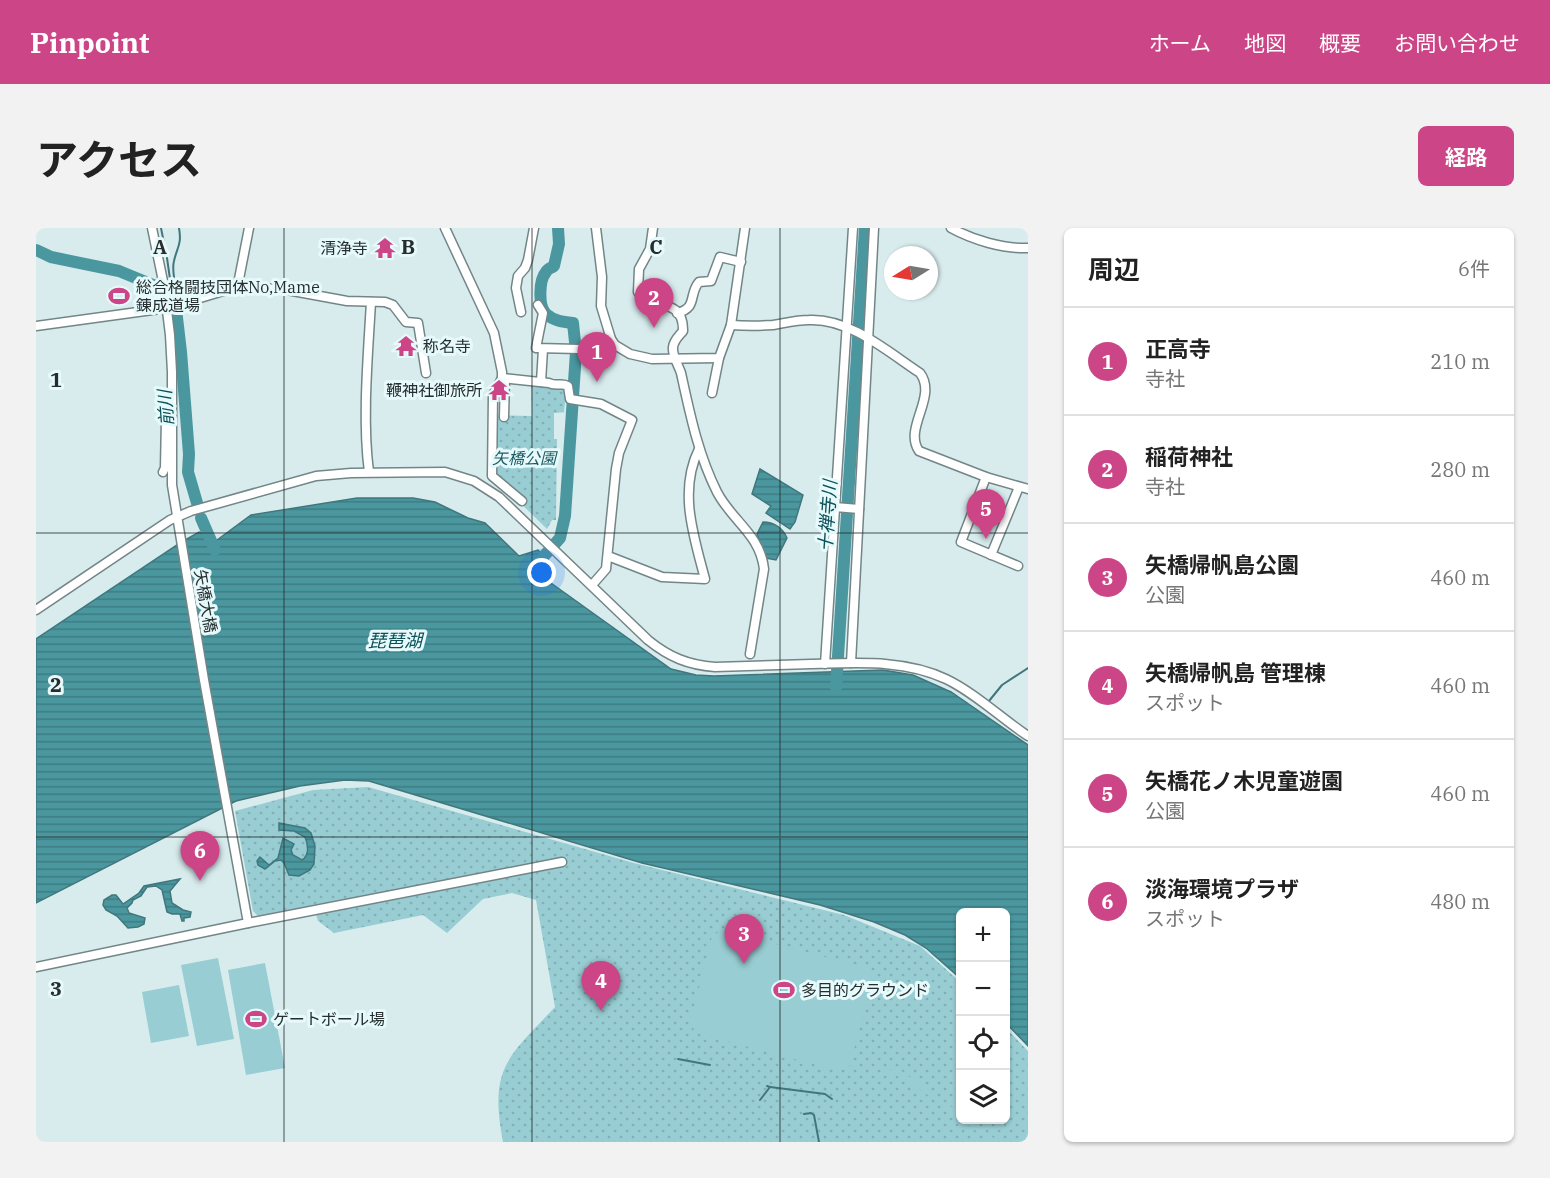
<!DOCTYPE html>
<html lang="ja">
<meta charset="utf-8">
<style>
:root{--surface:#fff;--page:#f2f2f2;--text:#222;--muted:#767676;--line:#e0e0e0;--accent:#cc4687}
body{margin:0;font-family:"IBM Plex Serif","Noto Sans JP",serif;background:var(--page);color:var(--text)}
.controls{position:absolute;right:18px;bottom:18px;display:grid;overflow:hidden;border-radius:9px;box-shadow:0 2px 4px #0004}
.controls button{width:54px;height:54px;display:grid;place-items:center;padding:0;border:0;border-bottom:2px solid var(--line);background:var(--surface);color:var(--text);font:30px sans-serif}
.compass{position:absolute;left:848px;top:18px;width:54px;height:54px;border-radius:50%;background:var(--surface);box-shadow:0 2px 4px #0004;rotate:259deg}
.you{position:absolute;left:506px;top:345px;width:21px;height:21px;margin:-15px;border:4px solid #fff;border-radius:50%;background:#1a73e8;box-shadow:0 0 0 9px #1a73e833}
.badge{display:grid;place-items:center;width:39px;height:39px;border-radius:50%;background:var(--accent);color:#fff;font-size:20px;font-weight:700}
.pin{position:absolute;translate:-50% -50px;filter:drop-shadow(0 2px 3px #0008)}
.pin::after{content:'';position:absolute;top:32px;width:21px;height:18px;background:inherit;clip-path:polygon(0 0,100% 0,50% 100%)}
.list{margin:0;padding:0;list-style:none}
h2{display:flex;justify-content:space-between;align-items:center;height:78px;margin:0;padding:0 24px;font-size:26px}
h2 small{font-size:20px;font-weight:400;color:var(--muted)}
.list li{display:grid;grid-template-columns:39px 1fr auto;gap:18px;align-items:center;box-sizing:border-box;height:108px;padding:0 24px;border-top:2px solid var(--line)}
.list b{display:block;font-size:22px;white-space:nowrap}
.list p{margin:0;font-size:20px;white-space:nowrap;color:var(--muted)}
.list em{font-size:20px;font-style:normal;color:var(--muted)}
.icon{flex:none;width:33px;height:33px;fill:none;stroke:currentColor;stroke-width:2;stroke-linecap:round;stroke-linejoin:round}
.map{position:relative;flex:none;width:992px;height:914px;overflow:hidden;border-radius:9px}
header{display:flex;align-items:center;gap:36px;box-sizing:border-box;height:84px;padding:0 30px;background:var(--accent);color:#fff}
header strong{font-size:28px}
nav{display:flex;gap:33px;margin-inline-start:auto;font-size:21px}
.intro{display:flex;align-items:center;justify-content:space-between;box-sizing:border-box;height:144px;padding:0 36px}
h1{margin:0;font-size:42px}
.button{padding:15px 27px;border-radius:9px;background:var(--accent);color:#fff;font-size:21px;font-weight:700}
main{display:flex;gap:36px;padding:0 36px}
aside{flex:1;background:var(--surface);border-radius:9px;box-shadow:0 2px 4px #0004}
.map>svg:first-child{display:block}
.grass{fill:url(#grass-dots)}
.pitch{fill:#98cdd3}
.water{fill:url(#water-rules);stroke:#40777d;stroke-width:1.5}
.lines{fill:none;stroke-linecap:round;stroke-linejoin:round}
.stream{stroke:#40777d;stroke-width:2}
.river{stroke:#4b979f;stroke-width:12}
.minor-casing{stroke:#738587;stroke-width:11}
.minor{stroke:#fff;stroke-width:8}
.grid{fill:none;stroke:#252d2e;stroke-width:1.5;stroke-opacity:0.55}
.labels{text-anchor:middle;stroke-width:6;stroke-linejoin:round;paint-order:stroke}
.poi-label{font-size:16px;fill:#252d2e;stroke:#e6f9fb;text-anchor:start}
.park-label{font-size:16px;font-style:italic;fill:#1c5c63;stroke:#e6f9fb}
.street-label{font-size:16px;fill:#252d2e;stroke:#e6f9fb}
.water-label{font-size:18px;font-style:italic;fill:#0a5056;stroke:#e6f9fb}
.grid-label{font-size:20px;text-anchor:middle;font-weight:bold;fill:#252d2e;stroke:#e6f9fb;stroke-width:6;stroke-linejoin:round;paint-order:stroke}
</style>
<header>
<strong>Pinpoint</strong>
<nav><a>ホーム</a><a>地図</a><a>概要</a><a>お問い合わせ</a></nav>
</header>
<div class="intro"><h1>アクセス</h1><a class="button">経路</a></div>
<main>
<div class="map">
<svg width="992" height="914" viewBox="0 0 992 914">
<defs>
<pattern id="grass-dots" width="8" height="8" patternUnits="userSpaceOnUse" patternTransform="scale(1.5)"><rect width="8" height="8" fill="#98cdd3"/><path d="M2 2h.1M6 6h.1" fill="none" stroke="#83b0b5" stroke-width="1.8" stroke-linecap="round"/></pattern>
<pattern id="water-rules" width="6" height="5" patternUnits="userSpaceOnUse" patternTransform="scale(1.5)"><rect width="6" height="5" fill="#4b979f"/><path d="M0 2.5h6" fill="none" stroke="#3e7c82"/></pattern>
</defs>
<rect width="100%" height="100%" fill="#d8ecee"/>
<g class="grass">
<path d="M495 155 527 159 530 165 528 184H532L518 185V211H521L520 292H516L511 301 471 262 454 250 456 187 496 188Z"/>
<path d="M332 559 598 635 808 687 884 718 924 754V892H969L970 800 992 823V914H467C453 840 471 830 519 779L500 672 476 665 447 671 411 705 387 687 298 705 282 693 278 679 223 689 217 683 199 583 277 562Z"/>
</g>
<g class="pitch">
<path d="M686 702 832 740 838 751 821 807 815 837 804 843 660 805 654 795 676 708Z"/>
<path d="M182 730 198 811 161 818 145 737Z"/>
<path d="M229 735 249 840 210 847 192 742Z"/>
<path d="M143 757 153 808 115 815 106 764Z"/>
<path d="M857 837 924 885V892H933L962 913 955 914 874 854 861 848H847V843L857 842 855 840Z"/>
</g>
<g class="water">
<path d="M724 241 767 267 759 294 754 301 730 285 735 278 716 266Z"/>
<path d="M321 270H377L399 274 432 290 449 295 483 328 502 322 512 332 508 350 635 441 660 447 678 448 847 442 877 447 915 464 992 517V818L970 795 969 684H924V750L890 720 869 707 838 694 784 677 606 635 333 553 309 552 264 558 200 573 0 675V411L144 315 163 304 181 312 215 287Z"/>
<path d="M727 294C738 294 747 300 751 310L740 332 730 330 721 306Z"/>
<path d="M243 595 269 600 275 605 279 618 278 636 274 642 263 648 253 647 248 635 245 632 239 633 229 641 222 637 221 633 224 629 233 637 242 630 247 610 258 616 255 622 257 627 266 632C274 627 272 616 269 609L258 603 243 602Z"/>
<path d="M144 651 134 663 136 675 147 682 155 684 154 689 148 690V693H146L144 686H136L131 684 126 662 120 658 111 659 105 668 97 672 96 675 91 680 93 685 109 690 108 696 102 699 92 700 81 688 70 682 67 677 68 672 76 667H80L87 676 103 665 108 658Z"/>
</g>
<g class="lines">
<g class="stream">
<path d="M125 0 130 25"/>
<path d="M131 30 136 65"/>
<path d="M138 66C141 55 135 43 138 33 141 19 146 17 143 0"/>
<path d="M953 473 966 457 992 440"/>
<path d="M642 831 674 837"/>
<path d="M734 859 789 866 796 871"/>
<path d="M724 872 734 859 731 858"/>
<path d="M768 886 775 885 778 887 783 914"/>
</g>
<g class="river">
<path d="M0 22 15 29 83 43 122 59"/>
<path d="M136 65 138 66 139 74"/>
<path d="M140 81 145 124 153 226 152 244 161 275"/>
<path d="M165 290 179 322"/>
<path d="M508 328 524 310 529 288 540 124 537 95C527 94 518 93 510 86 502 78 503 52 510 44 511 41 515 40 518 38L523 16 522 0"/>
<path d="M800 460 829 0"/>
</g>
<defs>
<g id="minor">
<path d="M409 0 458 105 466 144V150L457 167 456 248 486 273"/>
<path d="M560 0 566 49 565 78 575 111 579 117 594 126 616 131 683 130 695 97 709 0"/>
<path d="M617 0 614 21 603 41 602 64C614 82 648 68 647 103 643 108 638 112 637 119 636 128 642 136 645 145 654 186 662 226 681 264 696 293 724 306 728 341L714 426"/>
<path d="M915 0C937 12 967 21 992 20"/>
<path d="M204 58 203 51 213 0"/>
<path d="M502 77 507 85 500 120 543 121 575 111"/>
<path d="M485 84 480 60 482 48 489 40 492 32 498 0"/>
<path d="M641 85C662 80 652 67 663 54L675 53 684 29 705 34"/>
<path d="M695 97C709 98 723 98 737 97 749 95 761 92 773 92 814 90 852 124 884 145 902 169 867 200 883 223L950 249 992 261"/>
<path d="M0 98 131 80 204 58 251 62 311 73 349 74 357 77 370 94 382 95 390 145"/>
<path d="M466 150 513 155C520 159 526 154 532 158L534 171 565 176 596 192 583 225 580 241 570 341 556 357"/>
<path d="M505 154 507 121"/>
<path d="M676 165 683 130"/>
<path d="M468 189 469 151"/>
<path d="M127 244 129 240 130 189"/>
<path d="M333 244C326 192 332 127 335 74"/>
<path d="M950 249 925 314 982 338"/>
<path d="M799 279 823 281"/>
<path d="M955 327 983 259"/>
<path d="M572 328 626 349 669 351C658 309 642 263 663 221"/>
<path d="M0 382 134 292 155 283 280 248 315 245 409 244 438 253 463 269 612 412C633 429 652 437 679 439 711 438 743 437 775 436 820 435 868 431 910 451 939 465 965 490 992 508"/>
<path d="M815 435 838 0"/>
<path d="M789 436 817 0"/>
<path d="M212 695 526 634"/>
<path d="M0 739 212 695 168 452 136 257V144L134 107 128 58 116 0"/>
</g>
</defs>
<use href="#minor" class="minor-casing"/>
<use href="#minor" class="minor"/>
</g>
<path class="grid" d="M248 0V914M496 0V914M744 0V914M0 305H992M0 609H992"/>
<defs>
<symbol id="temple-bare" viewBox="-9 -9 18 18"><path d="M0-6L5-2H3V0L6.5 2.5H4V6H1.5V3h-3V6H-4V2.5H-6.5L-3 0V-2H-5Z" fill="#cc4687" stroke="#e6f9fb" stroke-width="2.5" paint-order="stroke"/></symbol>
<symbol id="stadium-bare" viewBox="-9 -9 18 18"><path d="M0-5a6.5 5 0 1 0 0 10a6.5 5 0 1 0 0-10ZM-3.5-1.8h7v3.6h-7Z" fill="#cc4687" stroke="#e6f9fb" stroke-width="2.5" paint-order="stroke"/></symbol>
</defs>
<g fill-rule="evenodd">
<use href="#temple-bare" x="334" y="5" width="30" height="30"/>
<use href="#stadium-bare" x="68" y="53" width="30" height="30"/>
<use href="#temple-bare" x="355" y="103" width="30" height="30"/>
<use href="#temple-bare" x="448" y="147" width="30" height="30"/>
<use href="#stadium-bare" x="733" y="747" width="30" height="30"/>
<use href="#stadium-bare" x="205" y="776" width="30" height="30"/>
</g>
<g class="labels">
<g class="poi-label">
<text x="332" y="26" text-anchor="end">清浄寺</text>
<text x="100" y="65">総合格闘技団体No,Mame<tspan x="100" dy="18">錬成道場</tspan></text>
<text x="387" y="124">称名寺</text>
<text x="446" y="168" text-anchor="end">鞭神社御旅所</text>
<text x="765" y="768">多目的グラウンド</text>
<text x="237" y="797">ゲートボール場</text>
</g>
<g class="park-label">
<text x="488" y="236">矢橋公園</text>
</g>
<g class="street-label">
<text transform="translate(170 373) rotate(80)" y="6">矢橋大橋</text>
</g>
<g class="water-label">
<text transform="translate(130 180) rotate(-94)" y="6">前川</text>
<text transform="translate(792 288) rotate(-86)" y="6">十禅寺川</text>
<text x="359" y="419">琵琶湖</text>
</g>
</g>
<g class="grid-label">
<text x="124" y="26">A</text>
<text x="372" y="26">B</text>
<text x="620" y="26">C</text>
<text x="20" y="159">1</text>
<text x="20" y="464">2</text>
<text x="20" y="768">3</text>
</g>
</svg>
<div class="controls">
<button>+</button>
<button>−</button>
<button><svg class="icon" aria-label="locate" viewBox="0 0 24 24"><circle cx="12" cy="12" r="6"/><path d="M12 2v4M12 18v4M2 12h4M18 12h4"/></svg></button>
<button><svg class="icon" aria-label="layers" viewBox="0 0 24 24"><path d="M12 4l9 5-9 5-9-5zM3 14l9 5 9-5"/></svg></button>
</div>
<svg class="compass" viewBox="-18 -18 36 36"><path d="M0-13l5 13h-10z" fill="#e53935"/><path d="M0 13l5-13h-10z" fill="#767676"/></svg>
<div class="you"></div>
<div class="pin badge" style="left:561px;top:154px">1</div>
<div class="pin badge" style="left:618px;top:100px">2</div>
<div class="pin badge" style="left:708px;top:736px">3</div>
<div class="pin badge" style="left:565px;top:783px">4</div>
<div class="pin badge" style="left:950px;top:311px">5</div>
<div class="pin badge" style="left:164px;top:653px">6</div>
</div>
<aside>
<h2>周辺<small>6件</small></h2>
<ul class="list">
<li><span class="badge">1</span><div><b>正高寺</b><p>寺社</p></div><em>210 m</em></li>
<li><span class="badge">2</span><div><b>稲荷神社</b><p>寺社</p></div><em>280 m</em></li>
<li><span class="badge">3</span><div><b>矢橋帰帆島公園</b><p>公園</p></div><em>460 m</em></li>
<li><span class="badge">4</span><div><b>矢橋帰帆島 管理棟</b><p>スポット</p></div><em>460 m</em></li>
<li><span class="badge">5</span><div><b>矢橋花ノ木児童遊園</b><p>公園</p></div><em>460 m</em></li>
<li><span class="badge">6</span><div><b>淡海環境プラザ</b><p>スポット</p></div><em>480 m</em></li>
</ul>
</aside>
</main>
